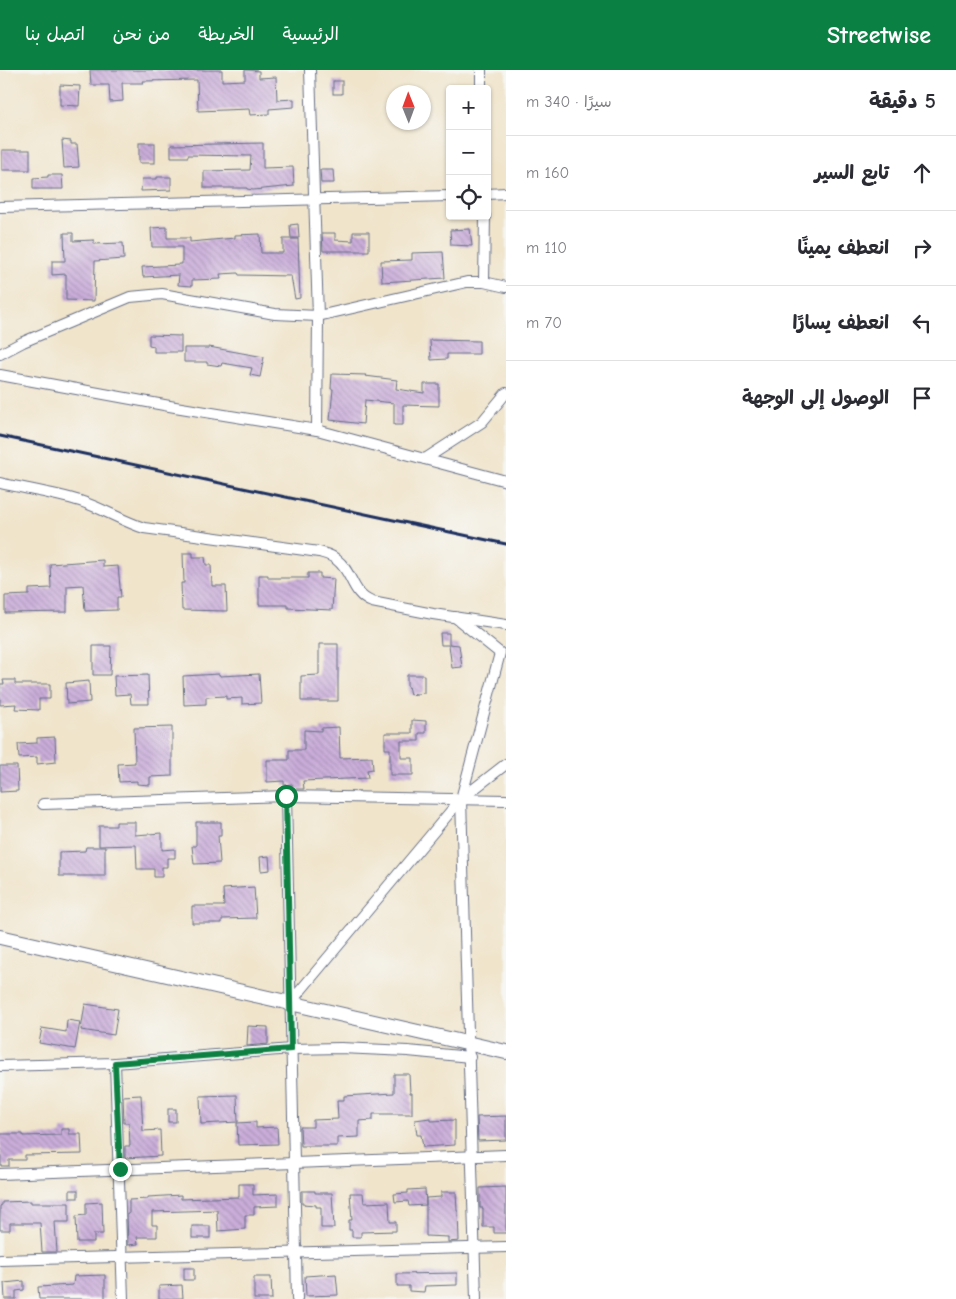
<!DOCTYPE html>
<html lang="ar">
<meta charset="utf-8">
<style>
:root{--surface:#fff;--page:#f7f7f7;--text:#2b2b33;--muted:#7c7c81;--line:#e1e1e2;--accent:#0b8043}
body{margin:0;font-family:"Comic Neue","Playpen Sans Arabic",sans-serif;background:var(--page);color:var(--text);direction:rtl}
.controls{position:absolute;right:15px;top:15px;display:grid;overflow:hidden;border-radius:5px;box-shadow:0 1px 4px #0004}
.controls button{width:45px;height:45px;display:grid;place-items:center;padding:0;border:0;border-bottom:1px solid var(--line);background:var(--surface);color:var(--text);font:25px sans-serif}
.compass{position:absolute;left:386px;top:15px;width:45px;height:45px;border-radius:50%;background:var(--surface);box-shadow:0 1px 4px #0004;rotate:359deg}
.stop{position:absolute;width:15px;height:15px;margin:-11px;border:4px solid #0b8043;border-radius:50%;background:#fff}
.stop.end{background:#0b8043;border-color:#fff;box-shadow:0 1px 5px #0008}
.list{margin:0;padding:0;list-style:none}
h2{display:flex;justify-content:space-between;align-items:center;height:65px;margin:0;padding:0 20px;font-size:21px}
h2 small{font-size:16px;font-weight:400;color:var(--muted)}
.list li{display:grid;grid-template-columns:32px 1fr auto;gap:15px;align-items:center;box-sizing:border-box;height:75px;padding:0 20px;border-top:1px solid var(--line)}
.list b{display:block;font-size:19px;white-space:nowrap}
.list em{font-size:16px;font-style:normal;color:var(--muted)}
.icon{flex:none;width:28px;height:28px;fill:none;stroke:currentColor;stroke-width:2;stroke-linecap:round;stroke-linejoin:round}
.map{position:relative;flex:none;width:506px;height:1229px;overflow:hidden;direction:ltr}
header{display:flex;align-items:center;gap:30px;box-sizing:border-box;height:70px;padding:0 25px;background:var(--accent);color:#fff}
header strong{font-size:24px}
nav{display:flex;gap:28px;margin-inline-start:auto;font-size:18px}
main{display:flex}
aside{flex:1;background:var(--surface)}
.map>svg:first-child{display:block}
.building{fill:url(#building-back-hatch)}
.lines{fill:none;stroke-linecap:round;stroke-linejoin:round}
.minor-casing{stroke:#666e84;stroke-width:12}
.tertiary-casing{stroke:#666e84;stroke-width:16}
.minor{stroke:#fff;stroke-width:10}
.tertiary{stroke:#fff;stroke-width:14}
.rail{stroke:#1b2f5e;stroke-width:3}
.route{stroke:#0b8043;stroke-width:6}
</style>
<header>
<strong>Streetwise</strong>
<nav><a>الرئيسية</a><a>الخريطة</a><a>من نحن</a><a>اتصل بنا</a></nav>
</header>
<main>
<aside>
<h2>5 دقيقة<small>سيرًا · 340 m</small></h2>
<ul class="list">
<li><svg class="icon" aria-label="ahead" viewBox="0 0 24 24"><path d="M12 20V5M6 11l6-6 6 6"/></svg><div><b>تابع السير</b></div><em>160 m</em></li>
<li><svg class="icon" aria-label="right" viewBox="0 0 24 24"><path d="M7 20v-9h11M14 6l5 5-5 5"/></svg><div><b>انعطف يمينًا</b></div><em>110 m</em></li>
<li><svg class="icon" aria-label="left" viewBox="0 0 24 24"><path d="M17 20v-9H6M10 6l-5 5 5 5"/></svg><div><b>انعطف يسارًا</b></div><em>70 m</em></li>
<li><svg class="icon" aria-label="arrive" viewBox="0 0 24 24"><path d="M6 21V4h12l-3 4 3 4H6"/></svg><div><b>الوصول إلى الوجهة</b></div></li>
</ul>
</aside>
<div class="map">
<svg width="506" height="1229" viewBox="0 0 506 1229">
<defs>
<pattern id="building-back-hatch" width="6" height="6" patternUnits="userSpaceOnUse" patternTransform="scale(1.25)"><rect width="6" height="6" fill="#cbaeda"/><path d="M-1 5l2 2M0 0l6 6M5-1l2 2" fill="none" stroke="#a48eb4"/></pattern>
</defs>
<rect width="100%" height="100%" fill="#f6f6f2"/>
<filter id="ink" filterUnits="userSpaceOnUse"><feTurbulence type="fractalNoise" baseFrequency=".02" numOctaves="2"/><feDisplacementMap in="SourceGraphic" scale="10" xChannelSelector="R" yChannelSelector="G"/><feConvolveMatrix kernelMatrix="1 2 1 2 8 2 1 2 1" color-interpolation-filters="sRGB"/></filter>
<filter id="wash" filterUnits="userSpaceOnUse"><feTurbulence type="fractalNoise" baseFrequency=".0096" numOctaves="4" result="noise"/><feDisplacementMap in="SourceGraphic" scale="20" xChannelSelector="R" yChannelSelector="G"/><feGaussianBlur stdDeviation="1.12" result="paint"/><feColorMatrix in="noise" values="0 0 0 0 0 0 0 0 0 0 0 0 0 0 0 0 0 1.4 0 .05"/><feComposite in="paint" operator="in"/></filter>
<g filter="url(#wash)">
<rect width="100%" height="100%" fill="#f0e4cb"/>
<g id="blocks">
<g class="building">
<path d="M90 0H222V11L245 10V0L259 1V8L276 7 277 30 294 29V37L269 39V44L250 45 249 39 198 41 197 10 142 11 143 13H122L123 31 110 32 109 15H91Z"/>
<rect x="333" y="11" width="9" height="13"/>
<path d="M60 15 80 16 79 36 60 35Z"/>
<path d="M62 70 71 71V74H77L79 97 64 98Z"/>
<rect x="139" y="73" width="16" height="20"/>
<path d="M263 73V98L293 97 294 116 253 120 247 119V118H204V101L250 100 251 86 188 85V87H171V75Z"/>
<rect x="2" y="80" width="28" height="20"/>
<path d="M320 100H333L334 113H321Z"/>
<path d="M48 105H62L63 119H33V108L48 107Z"/>
<path d="M157 107H171V120L141 121 142 109H157Z"/>
<path d="M298 154 299 168H291L290 155Z"/>
<path d="M167 157V168H190V172L235 168V165L260 164 261 183H283V169H298L300 228 295 229 291 206 239 205 238 203 220 204 221 209 192 210V216L178 215 179 205 143 207 142 197 179 195V194H182V177H152L151 158Z"/>
<path d="M470 159 472 176 451 175 450 160Z"/>
<path d="M353 162H369V181H323L322 163H335V170L353 171Z"/>
<path d="M64 163H73V171L94 170V174L123 173 124 189 95 191 94 231 66 230V204L52 205V191H65Z"/>
<path d="M443 182 445 208 382 212 381 191 412 190V183Z"/>
<path d="M149 265 181 266V282H154V276L149 275Z"/>
<path d="M430 270 479 271V284H447V289L431 290Z"/>
<path d="M209 277 264 287 260 307 250 305 252 298 222 293 221 296 207 294V292H184V278H209Z"/>
<path d="M332 304 366 305 365 306 397 310 396 319 424 323V314H439V336L403 335V355H394V333L365 330 363 354 330 350 333 319H331Z"/>
<path d="M183 483H193V487H205L206 495H211L212 516H226L227 541 182 540 181 513H184Z"/>
<path d="M103 490V497L118 496 121 527H117V540L85 541 83 515 67 516V542L5 543V526L29 525V519L51 518 50 494Z"/>
<path d="M308 503H320V508L334 509 332 540 288 538V535H259V505H268V508H308Z"/>
<path d="M440 563H449V574L459 575 462 597 452 598 449 575H441Z"/>
<path d="M319 574H338V631H301V606L319 605Z"/>
<path d="M93 576H111L110 605H93Z"/>
<path d="M219 604 220 606 259 604 261 633 242 634V628L226 629V626L206 627V634L184 635 183 606Z"/>
<path d="M148 605 149 634H131L130 624 115 625 114 606Z"/>
<path d="M407 605H424V623L410 625 408 616H407Z"/>
<path d="M3 610H15V614H50V629H39V640L15 639 16 634 0 635V614H4Z"/>
<path d="M89 611 90 632 67 634 66 613Z"/>
<path d="M412 650 426 651V663H419V671H401V688H413V705H390V679H385V663H412Z"/>
<path d="M172 657V706L150 707V715L137 714V711L119 712 118 694 135 693 134 658Z"/>
<path d="M339 657 340 688 372 687 373 699 367 700 368 708 303 711 304 719H293L292 714 284 715V711L267 712V690H289V680H304V660L321 661V658Z"/>
<path d="M55 667 56 692 37 694V687L19 688 18 674 37 673V668Z"/>
<path d="M0 696H17L18 721 0 722Z"/>
<path d="M116 752H135V765L162 763V780L175 779V788H167V797H162V807H154V799H137L136 775 99 776V756H116Z"/>
<path d="M196 752H221V766H218L220 793 194 794 192 776H196Z"/>
<path d="M86 777H105V806H59V782L85 781Z"/>
<path d="M269 786 270 800 261 801 260 787Z"/>
<path d="M254 817 256 848 222 849V853H192V836H224L223 819Z"/>
<path d="M85 934 118 939 114 965 81 960Z"/>
<path d="M67 950 80 952 75 979 39 973 42 958 66 962Z"/>
<path d="M248 956 268 957V974L247 976Z"/>
<path d="M394 1004H409L410 1023H412V1044H373V1050L359 1051V1067L337 1068V1076H301L300 1057H313V1050L338 1049 337 1030H344V1026L394 1023Z"/>
<path d="M141 1025 143 1061 160 1060 161 1086 125 1088V1076H130L129 1053H124L123 1026Z"/>
<path d="M237 1025 238 1052 201 1054 200 1026Z"/>
<rect x="168" y="1039" width="8" height="13"/>
<path d="M506 1046V1070L478 1071 477 1047Z"/>
<path d="M430 1048V1051L455 1050V1075L423 1077 421 1065H417L415 1050Z"/>
<path d="M256 1052V1058L277 1057 278 1074 238 1075 237 1053Z"/>
<path d="M61 1059H69V1064H81L82 1084 25 1085V1090H9V1096H1L0 1064H23V1066L61 1065Z"/>
<path d="M239 1114H253V1125L278 1124V1136L254 1137V1145H245V1159L218 1161 217 1140 152 1142V1155H157V1167H137L138 1174 128 1175 127 1144H129V1130L148 1129V1127L181 1125V1129L239 1127Z"/>
<path d="M506 1117V1163H494V1157H483V1138H480V1118Z"/>
<path d="M425 1119 426 1135 409 1136 408 1131 395 1132 394 1124 408 1123V1120Z"/>
<rect x="70" y="1120" width="8" height="8"/>
<path d="M302 1121H315V1123H332L334 1158H321V1137H316V1135L302 1134Z"/>
<path d="M441 1122H456L457 1141H458L459 1171 448 1172V1167L426 1166V1128L441 1127Z"/>
<path d="M350 1123H363L364 1133 389 1132 390 1152H396V1161L361 1162V1167H352V1160H349V1150H352Z"/>
<path d="M31 1131V1133H69V1152H55L57 1182H42L40 1153H10V1160H0V1136L2 1135V1132Z"/>
<path d="M102 1132 103 1164H94V1172H77L76 1146 86 1145V1133Z"/>
<rect x="192" y="1156" width="18" height="12"/>
<rect x="184" y="1198" width="10" height="12"/>
<path d="M457 1203V1215L425 1216 424 1222 409 1221V1216H397V1204Z"/>
<path d="M336 1204 338 1225 306 1226 305 1206Z"/>
<path d="M105 1205V1229H39L38 1217 73 1215 74 1206Z"/>
<path d="M254 1207H271L272 1229H254Z"/>
<path d="M24 1211V1220L16 1221V1229H5L4 1213Z"/>
<path d="M182 1215 183 1228 159 1229V1216Z"/>
</g>
</g>
</g>
<g filter="url(#ink)">
<use href="#blocks" fill-opacity="0" stroke="#666e84" stroke-width="1"/>
<g class="lines">
<defs>
<g id="minor">
<path d="M310 0 318 246 317 360"/>
<path d="M481 0V19"/>
<path d="M487 124 506 123"/>
<path d="M0 137 450 126"/>
<path d="M484 212 485 146"/>
<path d="M0 284 23 272 130 227 162 224 275 244 318 246 467 212H484L506 217"/>
<path d="M0 305 175 337 317 360 506 411"/>
<path d="M425 389 482 352 506 323"/>
<path d="M0 413C26 419 54 423 80 431 102 438 122 451 144 458L319 482C326 484 332 485 337 490 353 502 351 524 372 532L433 544 506 555"/>
<path d="M455 547 500 583 461 729 476 1229"/>
<path d="M286 726 297 1229"/>
<path d="M43 734 286 726 506 730"/>
<path d="M290 933 461 729 506 694"/>
<path d="M115 993 123 1229"/>
<path d="M0 996 115 993 291 979 341 978 408 981 470 987"/>
<path d="M0 1104 506 1085"/>
<path d="M0 1190 506 1177"/>
</g>
<path id="tertiary" d="M0 867 506 982"/>
</defs>
<use href="#minor" class="minor-casing"/>
<use href="#tertiary" class="tertiary-casing"/>
<use href="#minor" class="minor"/>
<use href="#tertiary" class="tertiary"/>
<path class="rail" d="M0 366 506 474"/>
</g>
</g>
<g class="lines" filter="url(#ink)">
<path class="route" d="M120 1099 115 993 291 979 286 726"/>
</g>
</svg>
<div class="controls">
<button>+</button>
<button>−</button>
<button><svg class="icon" aria-label="locate" viewBox="0 0 24 24"><circle cx="12" cy="12" r="6"/><path d="M12 2v4M12 18v4M2 12h4M18 12h4"/></svg></button>
</div>
<svg class="compass" viewBox="-18 -18 36 36"><path d="M0-13l5 13h-10z" fill="#e53935"/><path d="M0 13l5-13h-10z" fill="#7c7c81"/></svg>
<div class="stop" style="left:286px;top:726px"></div>
<div class="stop end" style="left:120px;top:1099px"></div>
</div>
</main>
